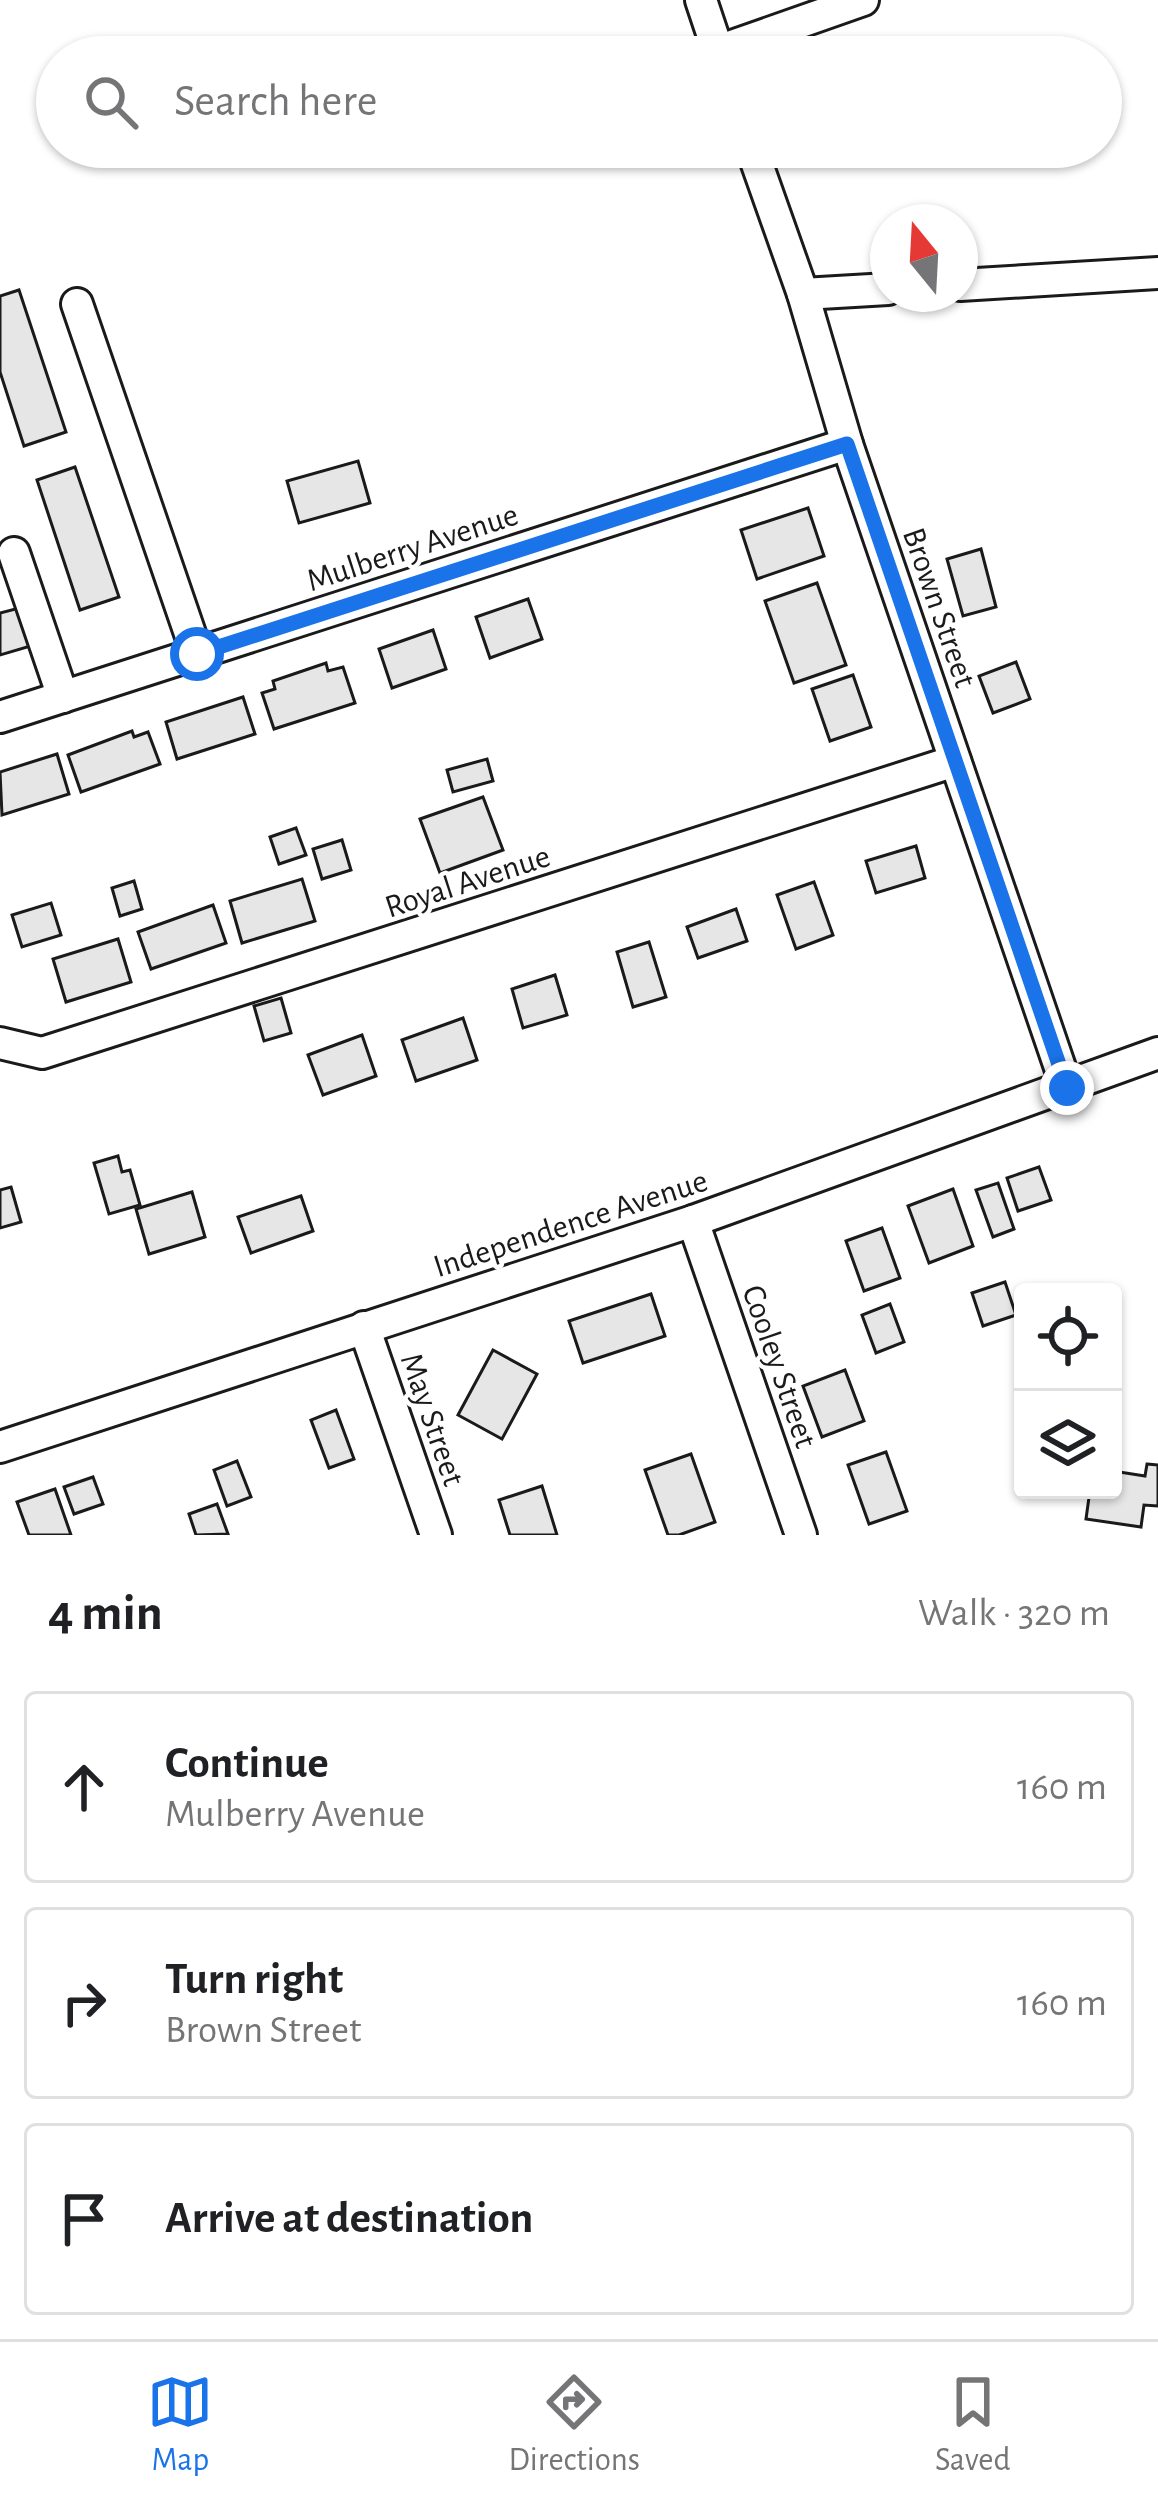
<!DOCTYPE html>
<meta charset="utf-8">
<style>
:root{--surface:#fff;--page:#f2f2f2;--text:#202124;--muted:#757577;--line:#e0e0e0;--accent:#1a73e8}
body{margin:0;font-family:"Alegreya Sans",sans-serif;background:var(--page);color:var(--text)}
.controls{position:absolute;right:36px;bottom:36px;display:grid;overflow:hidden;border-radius:12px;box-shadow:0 3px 9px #0004}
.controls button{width:108px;height:108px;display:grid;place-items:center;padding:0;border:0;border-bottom:3px solid var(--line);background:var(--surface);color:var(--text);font:60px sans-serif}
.compass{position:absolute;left:870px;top:204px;width:108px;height:108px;border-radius:50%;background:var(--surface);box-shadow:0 3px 9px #0004;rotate:342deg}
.stop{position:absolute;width:36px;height:36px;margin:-27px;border:9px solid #1a73e8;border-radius:50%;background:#fff}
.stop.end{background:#1a73e8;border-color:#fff;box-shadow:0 3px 12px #0008}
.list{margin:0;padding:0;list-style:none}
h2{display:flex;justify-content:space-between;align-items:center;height:156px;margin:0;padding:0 48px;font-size:51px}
h2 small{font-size:39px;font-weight:400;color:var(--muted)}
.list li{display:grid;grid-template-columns:78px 1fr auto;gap:36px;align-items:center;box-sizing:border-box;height:192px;margin:0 24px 24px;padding:0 24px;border:3px solid var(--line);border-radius:12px}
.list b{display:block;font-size:45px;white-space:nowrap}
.list p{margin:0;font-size:39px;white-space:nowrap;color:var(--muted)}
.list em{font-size:39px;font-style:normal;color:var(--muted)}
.icon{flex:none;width:66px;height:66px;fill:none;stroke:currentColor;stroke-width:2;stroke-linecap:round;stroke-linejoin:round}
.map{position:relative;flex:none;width:1158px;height:1535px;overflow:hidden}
.search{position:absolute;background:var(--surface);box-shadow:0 3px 9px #0004;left:36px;right:36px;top:36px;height:132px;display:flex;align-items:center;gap:30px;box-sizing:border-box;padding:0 42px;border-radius:66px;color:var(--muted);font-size:45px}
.sheet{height:804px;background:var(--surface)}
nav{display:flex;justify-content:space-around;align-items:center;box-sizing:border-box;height:168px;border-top:3px solid var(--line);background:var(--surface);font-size:33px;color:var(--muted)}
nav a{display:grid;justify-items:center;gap:6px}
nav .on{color:var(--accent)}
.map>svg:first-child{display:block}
.building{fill:#e6e6e6;stroke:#1a1a1a;stroke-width:3}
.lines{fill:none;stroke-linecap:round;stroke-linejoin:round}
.minor-casing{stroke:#1a1a1a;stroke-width:36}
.minor{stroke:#fff;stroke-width:30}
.route{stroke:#1a73e8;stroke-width:15}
.labels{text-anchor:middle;stroke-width:9;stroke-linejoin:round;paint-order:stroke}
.street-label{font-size:33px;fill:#1a1a1a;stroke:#fff}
</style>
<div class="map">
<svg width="1158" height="1535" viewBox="0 0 1158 1535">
<rect width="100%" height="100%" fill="#fff"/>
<g class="building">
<path d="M19 290 66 432 24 446 0 372V296Z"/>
<path d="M358 461 370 503 299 523 287 481Z"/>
<path d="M75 467 119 597 80 610 37 480Z"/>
<path d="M808 508 824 556 757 579 741 530Z"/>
<path d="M981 549 996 607 963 616 947 559Z"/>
<path d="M817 583 846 665 794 683 765 601Z"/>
<path d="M528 599 542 639 490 658 476 617Z"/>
<path d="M23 607 34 645 0 655V613Z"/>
<path d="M433 630 446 669 392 688 379 649Z"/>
<path d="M1016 662 1030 699 993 713 979 676Z"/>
<path d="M326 663 328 671 343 667 355 703 274 729 262 693 275 689 273 681Z"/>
<path d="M853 675 871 727 830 741 812 689Z"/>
<path d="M243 697 255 734 177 759 166 722Z"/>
<path d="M132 731 134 737 148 732 160 764 81 792 68 755Z"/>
<path d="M57 754 69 794 2 815 0 772Z"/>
<path d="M487 759 493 781 453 792 447 770Z"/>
<path d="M483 797 503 850 440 873 420 819Z"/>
<path d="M296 828 306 855 279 864 270 837Z"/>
<path d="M342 840 351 870 322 879 313 849Z"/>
<path d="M916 846 925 878 876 893 866 861Z"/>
<path d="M302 879 315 921 242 943 230 901Z"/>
<path d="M134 881 142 909 120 916 112 888Z"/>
<path d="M814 882 833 935 796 949 777 895Z"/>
<path d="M51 903 61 935 22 947 12 915Z"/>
<path d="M213 905 226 943 151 969 138 932Z"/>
<path d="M736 909 747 941 698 958 687 927Z"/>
<path d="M118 939 131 982 66 1002 53 959Z"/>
<path d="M649 942 666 997 633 1007 617 952Z"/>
<path d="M555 975 567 1015 523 1028 512 989Z"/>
<path d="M281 998 291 1033 264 1041 254 1006Z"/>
<path d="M463 1018 477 1060 416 1081 402 1040Z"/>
<path d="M362 1035 376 1076 323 1095 308 1055Z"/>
<path d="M118 1156 122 1172 130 1170 140 1205 109 1214 94 1163Z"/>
<path d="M1039 1167 1051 1200 1018 1211 1007 1178Z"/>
<path d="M998 1183 1014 1229 993 1237 976 1190Z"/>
<path d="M11 1187 21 1222 0 1228V1190Z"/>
<path d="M953 1189 973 1246 929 1263 908 1206Z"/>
<path d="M192 1192 205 1237 149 1254 136 1209Z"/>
<path d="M301 1196 313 1231 251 1253 238 1217Z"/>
<path d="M882 1228 900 1278 864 1291 846 1241Z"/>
<path d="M1005 1282 1016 1315 983 1326 972 1293Z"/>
<path d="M651 1294 665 1336 583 1363 569 1321Z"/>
<path d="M890 1304 904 1342 876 1353 862 1315Z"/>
<path d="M493 1350 537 1374 502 1439 458 1415Z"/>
<path d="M845 1370 864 1421 822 1437 803 1386Z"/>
<path d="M336 1410 354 1459 329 1468 311 1420Z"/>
<path d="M886 1452 907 1511 869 1524 848 1465Z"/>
<path d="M691 1454 715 1522 679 1535H668L645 1470Z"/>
<path d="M237 1461 251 1497 227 1506 214 1470Z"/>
<path d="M1147 1464 1158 1465V1506L1144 1505 1141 1527 1086 1519 1090 1490H1113V1471L1145 1476Z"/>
<path d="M93 1477 103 1504 74 1514 64 1487Z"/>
<path d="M542 1486 557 1535H510L499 1500Z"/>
<path d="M55 1489 71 1535H29L17 1502Z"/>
<path d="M217 1504 228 1534 196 1535 189 1514Z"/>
</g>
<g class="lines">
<defs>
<g id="minor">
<path d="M701 0 720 57"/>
<path d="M718 51 863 0"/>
<path d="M751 147 803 294 847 444 1067 1088"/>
<path d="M960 285 1158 273"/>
<path d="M803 294 888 289"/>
<path d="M77 304 197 654"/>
<path d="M14 553 63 697"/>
<path d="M0 717 847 444"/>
<path d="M0 1043 42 1053 955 761"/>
<path d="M693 1221 801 1535"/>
<path d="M364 1327 436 1535"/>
<path d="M0 1447 693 1221 1158 1053"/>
</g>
</defs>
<use href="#minor" class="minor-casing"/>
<use href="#minor" class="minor"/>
</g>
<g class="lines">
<path class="route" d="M197 654 847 444 1067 1088"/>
</g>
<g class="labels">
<g class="street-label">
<text transform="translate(412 546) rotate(-18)" y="12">Mulberry Avenue</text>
<text transform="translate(941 607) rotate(71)" y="12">Brown Street</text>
<text transform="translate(467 880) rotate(-18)" y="12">Royal Avenue</text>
<text transform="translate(570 1222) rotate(-18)" y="12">Independence Avenue</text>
<text transform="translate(781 1366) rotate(71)" y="12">Cooley Street</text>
<text transform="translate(434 1419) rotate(71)" y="12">May Street</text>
</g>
</g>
</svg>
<div class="controls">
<button><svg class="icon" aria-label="locate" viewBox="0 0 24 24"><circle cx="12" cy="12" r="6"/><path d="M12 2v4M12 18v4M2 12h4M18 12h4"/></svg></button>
<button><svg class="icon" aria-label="layers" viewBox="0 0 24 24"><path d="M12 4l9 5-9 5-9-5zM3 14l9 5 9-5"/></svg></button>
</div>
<svg class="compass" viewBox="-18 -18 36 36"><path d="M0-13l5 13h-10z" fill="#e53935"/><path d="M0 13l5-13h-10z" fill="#757577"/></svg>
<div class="stop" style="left:197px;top:654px"></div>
<div class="stop end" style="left:1067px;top:1088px"></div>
<div class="search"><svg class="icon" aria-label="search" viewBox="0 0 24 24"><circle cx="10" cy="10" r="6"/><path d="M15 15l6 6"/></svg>Search here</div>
</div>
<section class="sheet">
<h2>4 min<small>Walk · 320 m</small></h2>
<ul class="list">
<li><svg class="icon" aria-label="ahead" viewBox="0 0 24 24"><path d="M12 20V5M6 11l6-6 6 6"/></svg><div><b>Continue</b><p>Mulberry Avenue</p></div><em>160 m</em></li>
<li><svg class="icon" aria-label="right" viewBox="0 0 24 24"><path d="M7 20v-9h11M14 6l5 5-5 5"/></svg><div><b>Turn right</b><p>Brown Street</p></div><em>160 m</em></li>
<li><svg class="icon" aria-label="arrive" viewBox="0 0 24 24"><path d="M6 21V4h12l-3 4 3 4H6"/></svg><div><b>Arrive at destination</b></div></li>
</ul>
</section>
<nav>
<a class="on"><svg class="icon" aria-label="map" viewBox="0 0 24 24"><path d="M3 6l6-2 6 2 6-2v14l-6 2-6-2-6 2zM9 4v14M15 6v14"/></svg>Map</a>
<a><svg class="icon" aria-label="directions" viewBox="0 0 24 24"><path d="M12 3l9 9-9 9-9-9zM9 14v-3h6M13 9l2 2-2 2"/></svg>Directions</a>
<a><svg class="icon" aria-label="saved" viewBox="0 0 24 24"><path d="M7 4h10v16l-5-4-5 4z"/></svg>Saved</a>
</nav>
